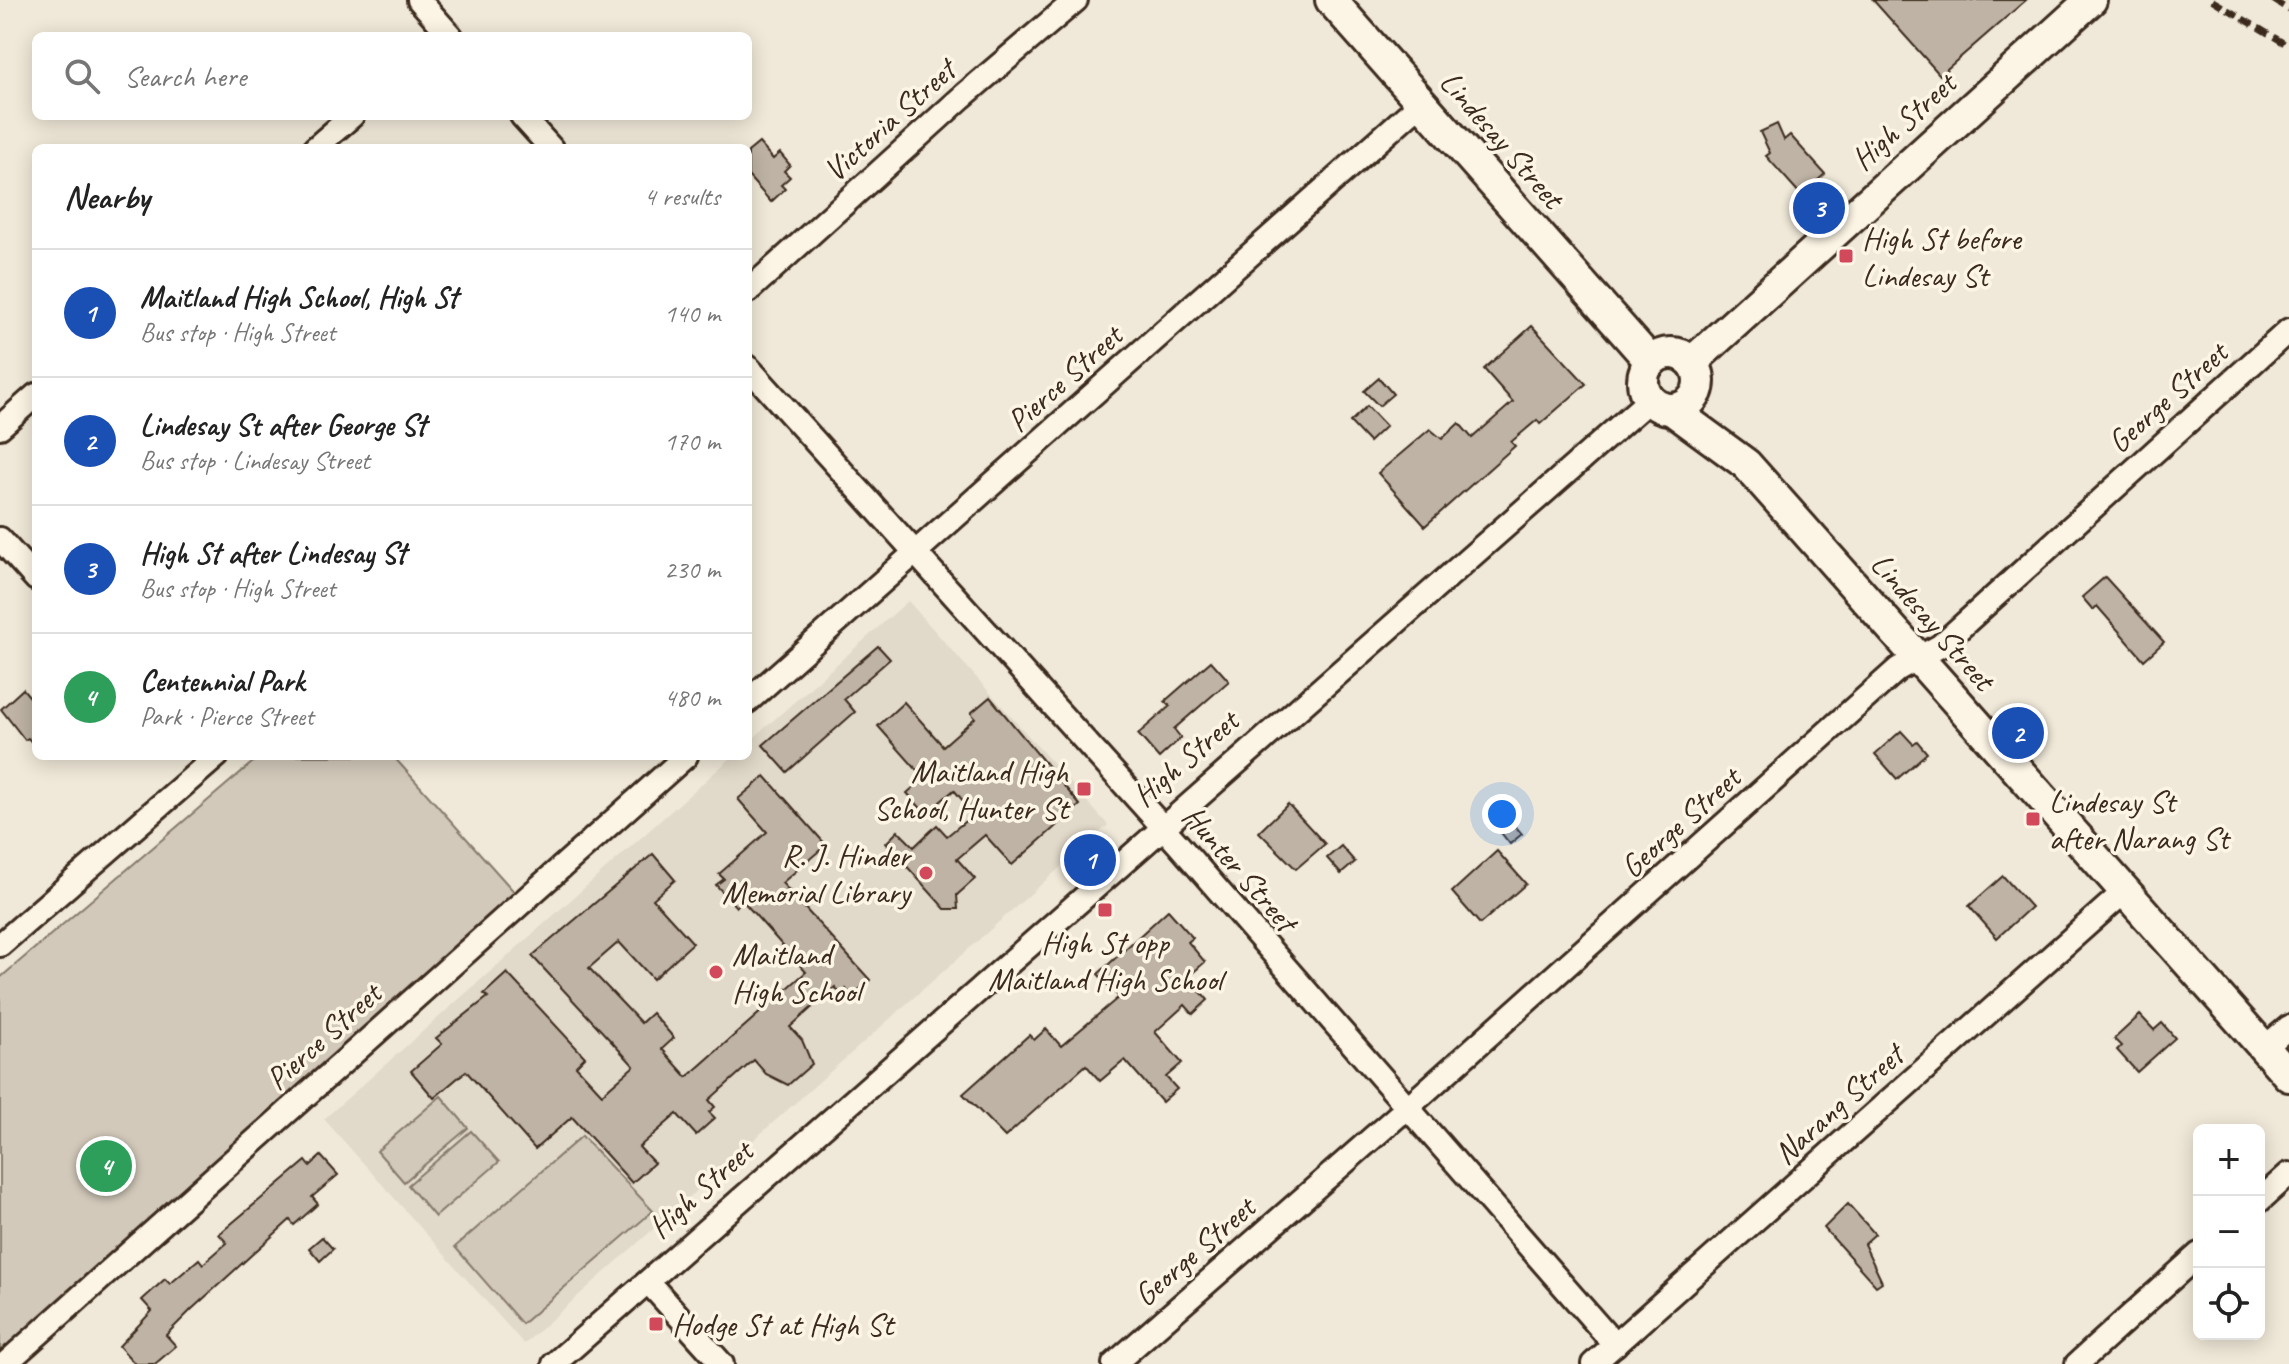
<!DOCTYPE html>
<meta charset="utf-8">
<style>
:root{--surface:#fff;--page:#f6f6f6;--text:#222;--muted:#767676;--line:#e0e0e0;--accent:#111827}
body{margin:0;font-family:Caveat,sans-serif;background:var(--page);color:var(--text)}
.controls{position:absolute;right:24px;bottom:24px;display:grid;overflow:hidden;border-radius:12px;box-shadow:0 4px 20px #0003}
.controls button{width:72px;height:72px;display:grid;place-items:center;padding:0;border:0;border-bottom:2px solid var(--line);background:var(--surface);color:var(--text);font:40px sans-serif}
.you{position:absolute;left:1502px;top:814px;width:28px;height:28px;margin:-20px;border:6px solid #fff;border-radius:50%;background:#1a73e8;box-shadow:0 0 0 12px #1a73e833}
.badge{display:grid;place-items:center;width:52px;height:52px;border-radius:50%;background:var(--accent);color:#fff;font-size:26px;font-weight:700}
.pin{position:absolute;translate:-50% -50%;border:4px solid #fff;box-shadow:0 2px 8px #0006}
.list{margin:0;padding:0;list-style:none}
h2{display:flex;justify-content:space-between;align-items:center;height:104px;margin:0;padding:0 32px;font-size:34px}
h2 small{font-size:26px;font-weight:400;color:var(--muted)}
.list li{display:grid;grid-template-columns:52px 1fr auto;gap:24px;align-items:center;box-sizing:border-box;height:128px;padding:0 32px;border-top:2px solid var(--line)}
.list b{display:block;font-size:30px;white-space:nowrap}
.list p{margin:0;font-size:26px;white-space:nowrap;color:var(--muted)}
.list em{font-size:26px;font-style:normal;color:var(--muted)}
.icon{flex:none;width:44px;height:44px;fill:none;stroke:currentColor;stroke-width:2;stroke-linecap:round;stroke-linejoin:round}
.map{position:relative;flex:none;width:2289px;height:1364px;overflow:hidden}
.search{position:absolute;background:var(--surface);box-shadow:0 4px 20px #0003;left:32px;top:32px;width:720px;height:88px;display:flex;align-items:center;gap:20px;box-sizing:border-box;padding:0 28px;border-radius:12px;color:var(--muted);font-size:30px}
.panel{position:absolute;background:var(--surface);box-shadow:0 4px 20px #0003;left:32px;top:144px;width:720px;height:616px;border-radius:12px}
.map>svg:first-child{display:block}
.built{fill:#e1d9c9}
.green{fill:#d2c9ba;stroke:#867a6c;stroke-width:2}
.building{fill:#beb3a4;stroke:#3b2a1e;stroke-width:2}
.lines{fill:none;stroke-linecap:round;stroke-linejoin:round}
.street-casing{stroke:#3b2a1e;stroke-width:28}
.secondary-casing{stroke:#3b2a1e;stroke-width:36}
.street{stroke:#fcf5e5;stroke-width:22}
.secondary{stroke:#fcf5e5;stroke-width:30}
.rail{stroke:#3b2a1e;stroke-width:6;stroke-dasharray:12 6;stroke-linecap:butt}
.poi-dot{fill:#d1495b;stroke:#fcf5e5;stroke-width:3}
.labels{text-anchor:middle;stroke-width:7;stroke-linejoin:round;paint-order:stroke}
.street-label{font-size:32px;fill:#3b2a1e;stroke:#fcf5e5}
.poi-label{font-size:32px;fill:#3b2a1e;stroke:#fcf5e5;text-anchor:start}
</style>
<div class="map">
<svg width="2289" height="1364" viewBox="0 0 2289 1364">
<rect width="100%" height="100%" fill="#f0e9d9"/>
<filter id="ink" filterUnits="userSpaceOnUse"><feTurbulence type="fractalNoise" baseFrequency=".0125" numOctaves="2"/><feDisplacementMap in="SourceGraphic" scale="16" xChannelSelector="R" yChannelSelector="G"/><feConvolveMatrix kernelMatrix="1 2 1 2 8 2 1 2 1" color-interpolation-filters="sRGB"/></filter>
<g filter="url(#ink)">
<path class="built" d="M908 601 1108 825 524 1344 324 1119 733 756H748V743Z"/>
<g class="green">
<path d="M260 756H393L517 895 0 1355V978Z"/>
<path d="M441 1096 468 1128 404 1182 377 1151Z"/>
<path d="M471 1131 499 1162 435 1217 408 1185Z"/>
<path d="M582 1136 653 1211 522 1324 455 1247Z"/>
</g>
<g class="building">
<path d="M1873 0H2026L1940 75Z"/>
<path d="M1777 124 1784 140 1790 135 1825 174 1801 195 1766 156 1770 153 1760 132Z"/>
<path d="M759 143 773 159 780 153 790 165 784 171 790 177 781 185 785 189 771 202 748 176V152Z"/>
<path d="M1532 326 1586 384 1540 424 1537 420 1511 442 1515 446 1425 526 1378 473 1430 429 1442 439 1459 423 1472 438 1513 402 1484 369Z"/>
<path d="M1379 378 1393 394 1379 406 1364 391Z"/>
<path d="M1367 406 1386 426 1369 442 1350 422Z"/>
<path d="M2105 577 2164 642 2144 660 2097 606 2093 610 2082 597Z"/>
<path d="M878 646 890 659 844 699 855 712 787 772 763 745Z"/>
<path d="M1211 661 1229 681 1174 729 1181 738 1159 758 1138 734 1170 706 1165 701Z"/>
<path d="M23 689 36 704V747L28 738 25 740 1 709Z"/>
<path d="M990 697 1080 805 1012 865 985 835 957 859 975 879 957 895 958 909H945L886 843 898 831 914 847 937 825 947 836 974 814 954 790 926 814 907 793 924 778 878 726 904 702 943 746 975 718 971 713Z"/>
<path d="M1901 731 1913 744 1917 741 1927 753 1897 779 1875 754Z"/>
<path d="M765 776 826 845 782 883 870 980 852 996 846 989 841 994 835 987 790 1027 802 1040 812 1064 788 1085 766 1074 754 1060 709 1100 715 1107 709 1112 715 1118 696 1135 677 1114 639 1147 654 1163 632 1183 572 1117 535 1149 466 1071 434 1098 411 1071 442 1044 436 1038 488 997 484 994 507 973 585 1057 576 1066 602 1094 634 1066 532 956 653 854 675 880 653 899 693 943 653 979 619 942 589 968 641 1023 652 1013 674 1038 662 1049 687 1077 806 972 742 900 736 907 716 885 724 879 719 874 767 832 738 799Z"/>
<path d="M1288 804 1325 844 1296 869 1259 832Z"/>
<path d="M1510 820 1522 834 1510 844 1499 830Z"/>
<path d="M1341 846 1355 862 1341 874 1327 858Z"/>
<path d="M1497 851 1526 884 1480 924 1452 892Z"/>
<path d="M2003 876 2031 907 1997 938 1969 906Z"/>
<path d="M1168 910 1193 938 1188 942 1205 962 1188 977 1208 1000 1193 1014 1185 1005 1155 1032 1182 1063 1166 1077 1177 1089 1162 1102 1125 1060 1100 1081 1086 1065 1005 1137 963 1094 1029 1035 1034 1040 1046 1029 1061 1046 1119 997 1098 974Z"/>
<path d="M2140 1015 2154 1030 2162 1023 2175 1038 2137 1072 2117 1050 2121 1046 2114 1039Z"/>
<path d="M321 1156 338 1175 312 1197 318 1204 294 1225 290 1220 192 1309 166 1335 176 1346 155 1364H135L119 1346 152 1311 142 1300 165 1279 170 1284 199 1259 203 1264 227 1243 219 1234 306 1161 310 1166Z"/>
<path d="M1848 1204 1875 1234 1864 1244 1882 1282 1876 1286 1824 1228Z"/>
<path d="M322 1237 333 1249 320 1261 309 1248Z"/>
</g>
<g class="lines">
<defs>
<g id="street">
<path d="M419 0 451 36"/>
<path d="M522 116 551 148"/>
<path d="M315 148 352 116"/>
<path d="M748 291 962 97 1076 0"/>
<path d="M748 367 1177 843 1615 1345"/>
<path d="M0 427 36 395"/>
<path d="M0 539 36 579"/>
<path d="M748 701 1422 102"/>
<path d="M0 945 217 756"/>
<path d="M2264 1048 2289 1027"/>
<path d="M2259 1201 2289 1174"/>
<path d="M649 1283 722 1364"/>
<path d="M5 1364 686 756"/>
<path d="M554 1364 1649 400"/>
<path d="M1114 1364 1425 1092 1898 669 1940 646 2289 330"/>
<path d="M1593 1364 2125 891"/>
<path d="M2077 1364 2199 1254"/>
</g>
<g id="secondary">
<path d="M1331 0 1651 362"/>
<circle cx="1671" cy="381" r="28"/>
<path d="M1692 362 2091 0"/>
<path d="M1671 409 1746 464 2289 1076"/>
</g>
</defs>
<use href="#street" class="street-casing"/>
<use href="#secondary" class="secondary-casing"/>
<use href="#street" class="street"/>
<use href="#secondary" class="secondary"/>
<g class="rail">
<path d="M2212 0 2289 46"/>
<path d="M2273 0 2289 10"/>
</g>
</g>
</g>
<g class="poi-dot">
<rect x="1838" y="248" width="16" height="16" rx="4"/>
<rect x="1076" y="781" width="16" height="16" rx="4"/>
<rect x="2025" y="811" width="16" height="16" rx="4"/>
<circle cx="926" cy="873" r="8"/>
<rect x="1097" y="902" width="16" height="16" rx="4"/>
<circle cx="716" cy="972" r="8"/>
<rect x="648" y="1316" width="16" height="16" rx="4"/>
</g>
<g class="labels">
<g class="street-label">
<text transform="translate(889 120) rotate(-42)" y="11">Victoria Street</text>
<text transform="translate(1903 121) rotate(-42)" y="11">High Street</text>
<text transform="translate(1502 139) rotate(49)" y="11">Lindesay Street</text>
<text transform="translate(1064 378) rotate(-42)" y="11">Pierce Street</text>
<text transform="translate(2167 397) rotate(-42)" y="11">George Street</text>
<text transform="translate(1933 621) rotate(49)" y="11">Lindesay Street</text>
<text transform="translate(1185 758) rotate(-41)" y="11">High Street</text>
<text transform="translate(1680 822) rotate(-42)" y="11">George Street</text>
<text transform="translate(1240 868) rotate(49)" y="11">Hunter Street</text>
<text transform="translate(323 1036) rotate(-42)" y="11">Pierce Street</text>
<text transform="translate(1838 1104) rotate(-42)" y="11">Narang Street</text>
<text transform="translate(700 1189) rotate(-42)" y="11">High Street</text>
<text transform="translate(1194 1251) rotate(-41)" y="11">George Street</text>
</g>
<g class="poi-label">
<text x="1862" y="249">High St before<tspan x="1862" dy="37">Lindesay St</tspan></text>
<text x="1068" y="782" text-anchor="end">Maitland High<tspan x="1068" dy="37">School, Hunter St</tspan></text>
<text x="2049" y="812">Lindesay St<tspan x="2049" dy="37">after Narang St</tspan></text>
<text x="910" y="866" text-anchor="end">R. J. Hinder<tspan x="910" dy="37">Memorial Library</tspan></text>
<text x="1105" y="953" text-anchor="middle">High St opp<tspan x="1105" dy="37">Maitland High School</tspan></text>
<text x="732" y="965">Maitland<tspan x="732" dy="37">High School</tspan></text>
<text x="672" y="1335">Hodge St at High St</text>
</g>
</g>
</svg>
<div class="controls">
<button>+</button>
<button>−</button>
<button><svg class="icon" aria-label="locate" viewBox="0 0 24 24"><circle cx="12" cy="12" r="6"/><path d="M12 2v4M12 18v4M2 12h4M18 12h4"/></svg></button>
</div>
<div class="you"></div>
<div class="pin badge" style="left:1090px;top:860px;background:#1a4fb4">1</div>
<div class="pin badge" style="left:2018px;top:733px;background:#1a4fb4">2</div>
<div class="pin badge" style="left:1819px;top:208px;background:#1a4fb4">3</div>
<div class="pin badge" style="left:106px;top:1166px;background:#2e9e5b">4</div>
<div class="search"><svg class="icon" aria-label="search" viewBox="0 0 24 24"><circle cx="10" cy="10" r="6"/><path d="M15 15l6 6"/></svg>Search here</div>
<section class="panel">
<h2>Nearby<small>4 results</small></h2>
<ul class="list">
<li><span class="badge" style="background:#1a4fb4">1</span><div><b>Maitland High School, High St</b><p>Bus stop · High Street</p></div><em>140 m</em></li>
<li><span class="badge" style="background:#1a4fb4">2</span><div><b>Lindesay St after George St</b><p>Bus stop · Lindesay Street</p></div><em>170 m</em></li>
<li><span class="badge" style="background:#1a4fb4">3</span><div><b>High St after Lindesay St</b><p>Bus stop · High Street</p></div><em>230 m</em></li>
<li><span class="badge" style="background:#2e9e5b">4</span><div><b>Centennial Park</b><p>Park · Pierce Street</p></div><em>480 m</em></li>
</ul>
</section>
</div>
